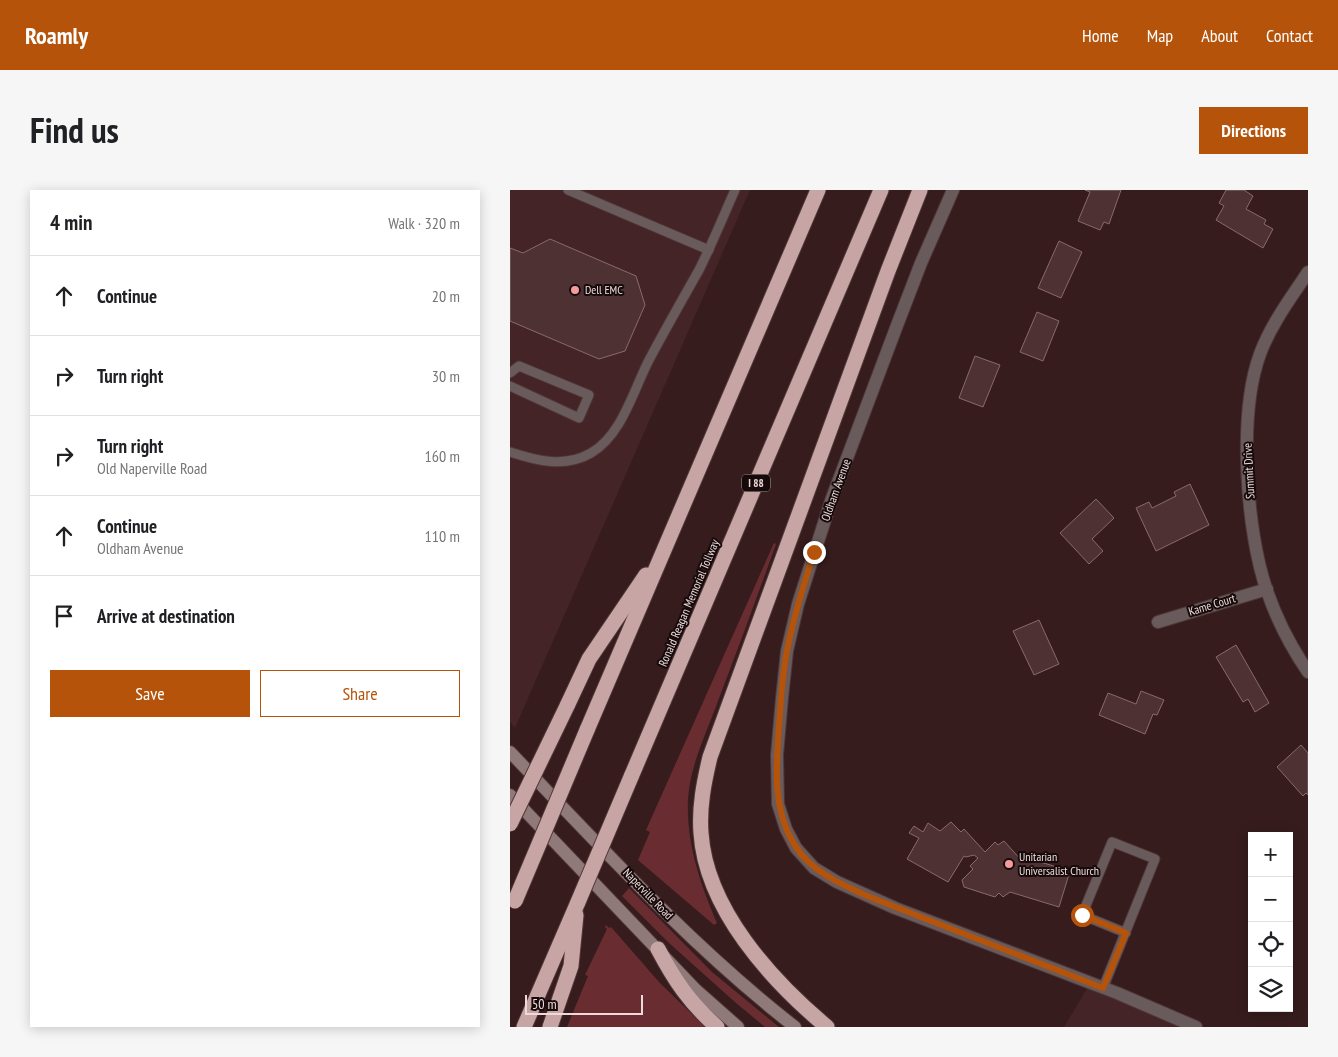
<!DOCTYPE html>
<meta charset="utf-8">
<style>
:root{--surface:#fff;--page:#f6f6f6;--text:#202124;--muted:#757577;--line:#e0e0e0;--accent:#b45309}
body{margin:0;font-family:"PT Sans Narrow",sans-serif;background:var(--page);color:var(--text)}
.controls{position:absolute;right:15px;bottom:15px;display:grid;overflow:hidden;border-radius:0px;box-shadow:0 2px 12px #0003}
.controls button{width:45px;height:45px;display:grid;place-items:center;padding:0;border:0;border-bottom:1px solid var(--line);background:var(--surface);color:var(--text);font:25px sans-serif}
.scale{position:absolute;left:15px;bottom:12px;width:118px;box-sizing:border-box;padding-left:5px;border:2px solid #eddbdb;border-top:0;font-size:14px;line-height:18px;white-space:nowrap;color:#eddbdb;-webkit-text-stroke:4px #160a0a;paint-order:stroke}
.stop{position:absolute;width:15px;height:15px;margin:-11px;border:4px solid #b45309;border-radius:50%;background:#fff}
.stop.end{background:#b45309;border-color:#fff;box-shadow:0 1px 5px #0008}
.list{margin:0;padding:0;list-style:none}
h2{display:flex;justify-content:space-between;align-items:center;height:65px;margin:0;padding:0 20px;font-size:21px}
h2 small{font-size:16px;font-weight:400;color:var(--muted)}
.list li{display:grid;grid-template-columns:32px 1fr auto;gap:15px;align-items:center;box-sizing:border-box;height:80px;padding:0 20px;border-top:1px solid var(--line)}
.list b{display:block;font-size:19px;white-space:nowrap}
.list p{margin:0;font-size:16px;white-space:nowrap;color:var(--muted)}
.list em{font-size:16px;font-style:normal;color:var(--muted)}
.actions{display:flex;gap:10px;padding:15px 20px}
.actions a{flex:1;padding:11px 0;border:1px solid var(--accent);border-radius:0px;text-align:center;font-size:18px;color:var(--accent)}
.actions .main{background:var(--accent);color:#fff}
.icon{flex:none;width:28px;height:28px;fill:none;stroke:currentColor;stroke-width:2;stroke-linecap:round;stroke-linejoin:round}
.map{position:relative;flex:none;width:798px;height:837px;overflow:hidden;border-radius:0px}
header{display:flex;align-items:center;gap:30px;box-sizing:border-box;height:70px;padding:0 25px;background:var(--accent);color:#fff}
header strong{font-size:24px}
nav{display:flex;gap:28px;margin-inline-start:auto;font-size:18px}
.intro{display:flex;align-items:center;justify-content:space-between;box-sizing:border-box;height:120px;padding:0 30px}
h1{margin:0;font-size:35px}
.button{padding:12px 22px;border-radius:0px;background:var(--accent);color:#fff;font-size:18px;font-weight:700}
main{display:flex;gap:30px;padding:0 30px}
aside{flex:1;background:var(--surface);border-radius:0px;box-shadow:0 2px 12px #0003}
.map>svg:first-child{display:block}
.built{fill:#442426}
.green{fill:#692d31}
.building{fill:#4e3233;stroke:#8a6a6b}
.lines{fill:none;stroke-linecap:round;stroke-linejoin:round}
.service-casing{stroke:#503738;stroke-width:11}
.minor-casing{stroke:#503738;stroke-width:14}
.secondary-casing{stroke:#503738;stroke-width:14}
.motorway-casing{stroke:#503738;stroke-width:17}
.service{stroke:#695b5b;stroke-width:9}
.minor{stroke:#695b5b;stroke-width:12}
.secondary{stroke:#8f7979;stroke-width:12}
.motorway{stroke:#c8a5a5;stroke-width:15}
.motorway-bridge-casing{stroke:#503738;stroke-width:17;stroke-linecap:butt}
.motorway-bridge{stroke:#c8a5a5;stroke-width:15}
.route{stroke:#b45309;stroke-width:6}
.poi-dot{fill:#f59b9e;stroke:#160a0a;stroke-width:2}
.labels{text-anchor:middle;stroke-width:4;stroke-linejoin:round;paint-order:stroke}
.shield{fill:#160a0a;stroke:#ac9c9c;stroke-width:1}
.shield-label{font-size:11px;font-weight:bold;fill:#eddbdb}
.poi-label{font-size:12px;fill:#eddbdb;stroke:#160a0a;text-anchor:start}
.street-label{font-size:12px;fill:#eddbdb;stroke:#160a0a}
</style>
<header>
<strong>Roamly</strong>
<nav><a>Home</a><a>Map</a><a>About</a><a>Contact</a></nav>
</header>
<div class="intro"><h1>Find us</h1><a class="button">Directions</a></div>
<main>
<aside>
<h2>4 min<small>Walk · 320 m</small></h2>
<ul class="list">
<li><svg class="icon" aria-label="ahead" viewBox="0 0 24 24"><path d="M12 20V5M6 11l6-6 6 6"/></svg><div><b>Continue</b></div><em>20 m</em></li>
<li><svg class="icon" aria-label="right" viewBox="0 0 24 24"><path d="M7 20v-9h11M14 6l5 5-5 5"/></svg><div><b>Turn right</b></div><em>30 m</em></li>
<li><svg class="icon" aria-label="right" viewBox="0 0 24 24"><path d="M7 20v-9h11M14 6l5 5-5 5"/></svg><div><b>Turn right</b><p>Old Naperville Road</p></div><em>160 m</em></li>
<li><svg class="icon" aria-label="ahead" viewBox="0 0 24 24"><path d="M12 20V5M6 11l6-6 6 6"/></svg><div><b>Continue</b><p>Oldham Avenue</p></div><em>110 m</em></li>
<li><svg class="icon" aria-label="arrive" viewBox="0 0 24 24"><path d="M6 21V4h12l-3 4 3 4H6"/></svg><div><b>Arrive at destination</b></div></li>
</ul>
<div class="actions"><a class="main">Save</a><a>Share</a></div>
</aside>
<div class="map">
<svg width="798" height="837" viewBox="0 0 798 837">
<rect width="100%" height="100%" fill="#361c1d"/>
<g class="built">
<path d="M0 0H240L5 538 0 532Z"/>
<path d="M581 792 683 837H554Z"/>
</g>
<g class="green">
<path d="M264 353 266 354C247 407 228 459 208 511 197 542 180 575 178 609 176 653 190 693 207 733L204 735 128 670 140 642 136 640Z"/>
<path d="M119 698 202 782 269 837H255L226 813 159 753 112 706Z"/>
<path d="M96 735 99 738 101 737 149 792 195 837H57L78 786 75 785 97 739 95 737Z"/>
</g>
<g class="building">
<path d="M575 0H611L599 34 594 32 590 40 568 31 580 2Z"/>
<path d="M716 0H734L743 6 736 19 756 30 754 34 763 39 753 58 706 30 714 16 709 13Z"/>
<path d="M40 49 126 86 135 115 115 161 89 169 0 131V58L13 63Z"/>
<path d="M549 51 572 62 551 108 528 98Z"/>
<path d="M527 122 549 131 533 171 510 162Z"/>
<path d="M465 166 490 175 473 217 449 208Z"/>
<path d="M680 294 699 335 646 361 626 318 639 312 642 318 666 306 664 302Z"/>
<path d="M586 309 604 328 582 349 593 361 579 374 550 343Z"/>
<path d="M529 430 549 474 524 485 503 441Z"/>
<path d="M726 455 759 513 745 522 738 509 733 512 706 467Z"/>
<path d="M631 501 654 510 647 525 643 524 635 544 589 525 598 503 626 514Z"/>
<path d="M791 555 798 563V605L796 603 793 606 767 577Z"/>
<path d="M441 632 451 642 454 639 475 662 485 652 488 655 494 651 512 671 514 667 560 681 549 717 500 702 493 707 489 703 485 707 454 697 452 690 463 679 460 676 468 668 464 665 456 667 454 666 438 692 397 669 409 648 399 643 404 636 413 642 418 633 430 641Z"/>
</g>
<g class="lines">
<defs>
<g id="service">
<path d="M58 0 199 60"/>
<path d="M0 183 9 176 79 205 69 228 0 196"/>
<path d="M0 262C27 271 55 278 81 263 112 245 123 201 139 170 155 140 172 110 189 80 202 54 213 27 225 0"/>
<path d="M593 798 645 669 602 652 572 725 616 743"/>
</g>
<g id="minor">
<path d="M443 0 411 73 386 138 322 308 288 414 277 461 272 508 267 565 268 614 276 639 286 658 304 678 327 692 385 718 607 803 686 837"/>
<path d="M798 82C781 108 761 134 750 164 728 224 736 341 757 401 767 430 781 457 798 482"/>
<path d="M648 432 757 399"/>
</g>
<g id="secondary">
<path d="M0 562C91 657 181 756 285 837"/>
<path d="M0 605 185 799 228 837"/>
</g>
<g id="motorway">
<path d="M57 516 79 469 136 385"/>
<path d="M77 540 308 0"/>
<path d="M121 587 371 0"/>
<path d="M148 759C165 791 179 812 207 837"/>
<path d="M14 837 68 712"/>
<path d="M40 837 61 776 66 725"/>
<path d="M317 837C261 790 196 719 191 643 189 617 194 592 200 567L378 81 410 0"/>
</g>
</defs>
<use href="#service" class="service-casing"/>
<use href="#minor" class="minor-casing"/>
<use href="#secondary" class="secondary-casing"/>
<use href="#motorway" class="motorway-casing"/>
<use href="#service" class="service"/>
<use href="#minor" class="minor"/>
<use href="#secondary" class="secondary"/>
<use href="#motorway" class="motorway"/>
<defs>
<g id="motorway-bridge">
<path d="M0 634 57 516"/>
<path d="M5 711 77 540"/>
<path d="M68 712 121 587"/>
</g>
</defs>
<use href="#motorway-bridge" class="motorway-bridge-casing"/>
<use href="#motorway-bridge" class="motorway-bridge"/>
</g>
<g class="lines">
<path class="route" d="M304 362C294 395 283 427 277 461 272 485 271 511 269 536 266 577 262 621 286 657 302 682 331 694 357 706L593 798 616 743 572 725"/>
</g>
<g class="poi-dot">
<circle cx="65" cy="100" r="5"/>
<circle cx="499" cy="674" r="5"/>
</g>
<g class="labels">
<rect class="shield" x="232" y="284.5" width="28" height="17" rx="4"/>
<g class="shield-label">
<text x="246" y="297">I 88</text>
</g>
<g class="poi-label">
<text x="75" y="104">Dell EMC</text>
<text x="509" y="671">Unitarian<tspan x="509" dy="14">Universalist Church</tspan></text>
</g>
<g class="street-label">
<text transform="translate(739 281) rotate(-93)" y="4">Summit Drive</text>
<text transform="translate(326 300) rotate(-70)" y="4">Oldham Avenue</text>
<text transform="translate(179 413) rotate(-67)" y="4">Ronald Reagan Memorial Tollway</text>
<text transform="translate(702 415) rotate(-17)" y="4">Kame Court</text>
<text transform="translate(138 704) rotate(46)" y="4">Naperville Road</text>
</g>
</g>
</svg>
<div class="controls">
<button>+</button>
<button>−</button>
<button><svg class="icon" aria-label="locate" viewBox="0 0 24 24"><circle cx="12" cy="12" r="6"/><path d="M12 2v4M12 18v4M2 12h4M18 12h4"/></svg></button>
<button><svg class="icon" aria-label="layers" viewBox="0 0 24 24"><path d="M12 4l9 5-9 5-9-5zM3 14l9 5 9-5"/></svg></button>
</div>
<div class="scale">50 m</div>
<div class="stop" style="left:572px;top:725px"></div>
<div class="stop end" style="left:304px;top:362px"></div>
</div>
</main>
